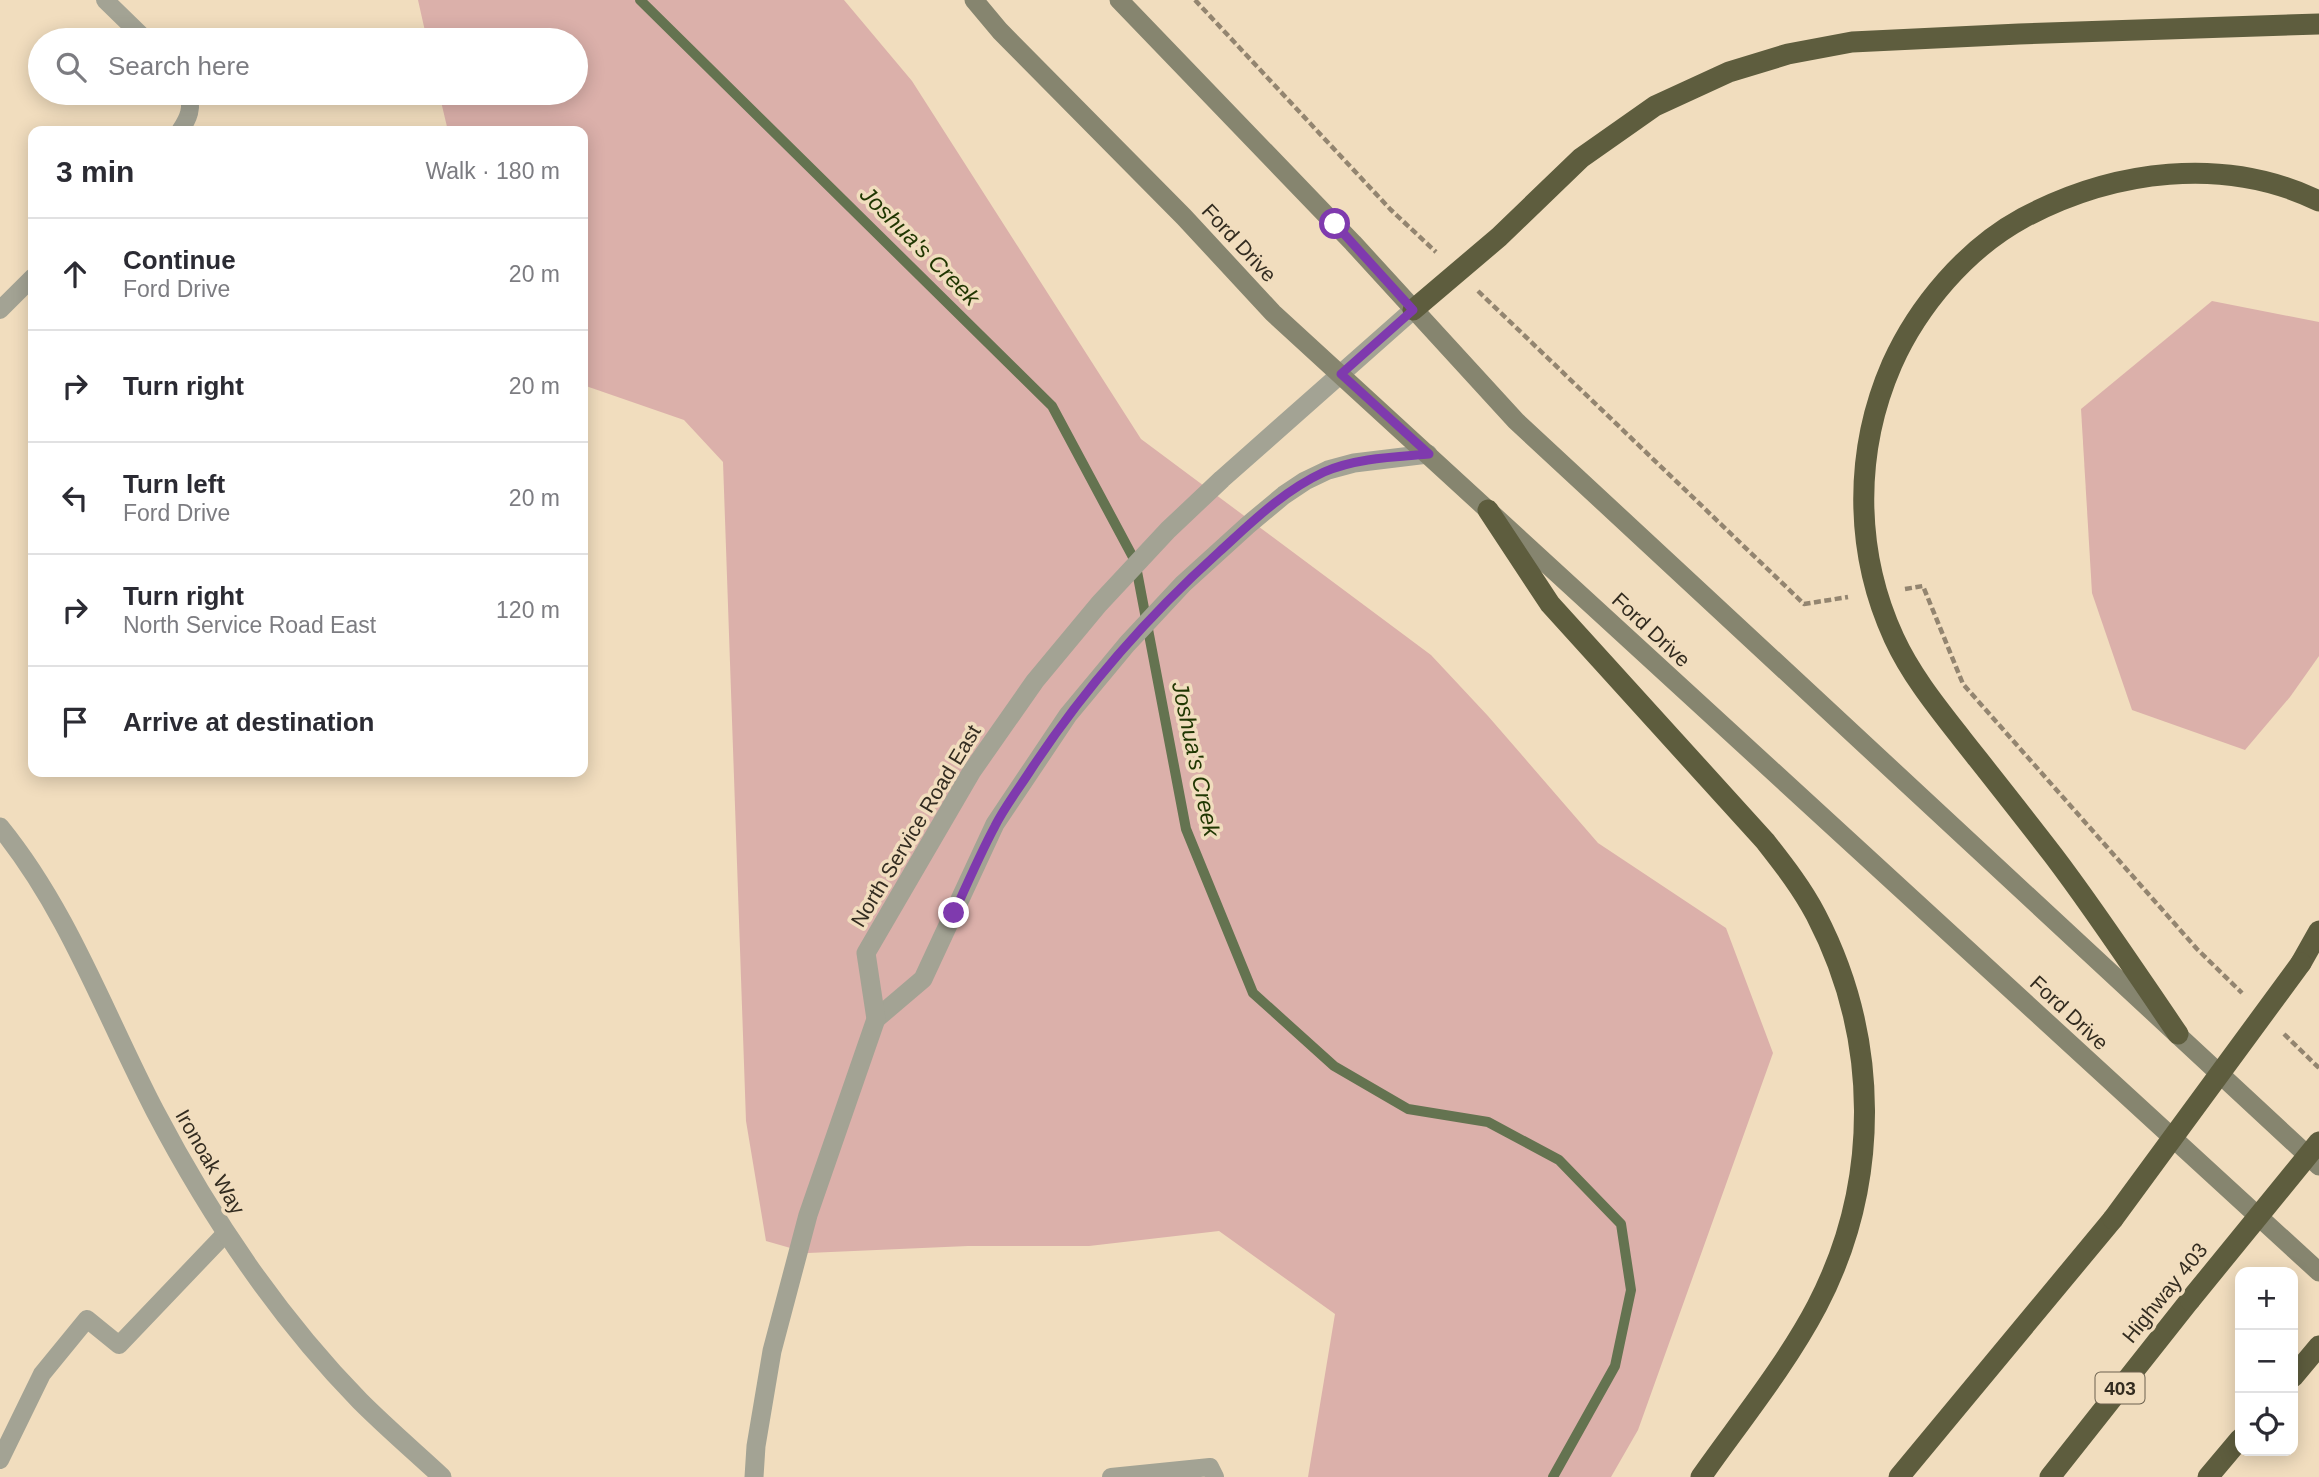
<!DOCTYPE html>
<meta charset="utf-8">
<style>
:root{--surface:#fff;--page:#f7f7f7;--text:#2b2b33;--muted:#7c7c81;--line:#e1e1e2}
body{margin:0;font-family:Arial,sans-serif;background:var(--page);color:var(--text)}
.controls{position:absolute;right:21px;bottom:21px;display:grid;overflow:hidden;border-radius:14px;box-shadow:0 4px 18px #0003}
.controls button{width:63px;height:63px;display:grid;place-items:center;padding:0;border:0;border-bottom:2px solid var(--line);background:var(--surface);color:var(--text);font:35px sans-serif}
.stop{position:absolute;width:21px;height:21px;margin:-16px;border:5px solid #7f3aae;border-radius:50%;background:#fff}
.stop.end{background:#7f3aae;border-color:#fff;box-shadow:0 2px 7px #0008}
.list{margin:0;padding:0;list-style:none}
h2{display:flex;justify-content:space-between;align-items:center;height:91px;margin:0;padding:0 28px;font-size:30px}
h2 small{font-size:23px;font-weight:400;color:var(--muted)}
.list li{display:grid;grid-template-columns:46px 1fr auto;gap:21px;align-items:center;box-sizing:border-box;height:112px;padding:0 28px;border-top:2px solid var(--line)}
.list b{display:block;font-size:26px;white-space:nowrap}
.list p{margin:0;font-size:23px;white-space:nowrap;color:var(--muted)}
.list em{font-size:23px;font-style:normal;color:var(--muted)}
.icon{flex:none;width:38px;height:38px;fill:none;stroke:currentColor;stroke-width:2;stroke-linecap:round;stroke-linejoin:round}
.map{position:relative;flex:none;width:2319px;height:1477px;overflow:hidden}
.search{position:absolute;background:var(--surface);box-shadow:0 4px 18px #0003;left:28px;top:28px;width:560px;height:77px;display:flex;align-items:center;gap:18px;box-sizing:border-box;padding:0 24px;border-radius:38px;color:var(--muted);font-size:26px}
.panel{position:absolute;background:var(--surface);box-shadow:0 4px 18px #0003;left:28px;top:126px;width:560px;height:651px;border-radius:14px}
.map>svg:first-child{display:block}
.green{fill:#dbb0aa}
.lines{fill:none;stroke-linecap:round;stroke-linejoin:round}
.stream{stroke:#647350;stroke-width:10}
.path{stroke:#938570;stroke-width:4.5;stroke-dasharray:7 3.5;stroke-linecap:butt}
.service{stroke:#a3a394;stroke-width:18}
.minor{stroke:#a3a394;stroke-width:19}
.tertiary{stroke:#a3a394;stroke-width:19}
.secondary{stroke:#86856f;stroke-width:19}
.motorway{stroke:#5e5d3e;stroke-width:21}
.motorway-bridge{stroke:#5e5d3e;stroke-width:21}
.route{stroke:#7f3aae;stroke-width:9}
.labels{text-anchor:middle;stroke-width:7;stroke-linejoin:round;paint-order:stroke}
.shield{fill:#f1ddbe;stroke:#6c614f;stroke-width:2}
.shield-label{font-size:19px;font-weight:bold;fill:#332c20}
.street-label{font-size:21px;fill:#332c20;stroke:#f1ddbe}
.water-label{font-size:23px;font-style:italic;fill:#1f3601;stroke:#f1ddbe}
</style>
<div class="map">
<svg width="2319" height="1477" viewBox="0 0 2319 1477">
<rect width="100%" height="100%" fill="#f1ddbe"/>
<g class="green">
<path d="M418 0H844L912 81 1141 439 1431 655 1488 716 1598 843 1726 928 1773 1053 1638 1430 1611 1477H1308L1335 1314 1219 1231 1089 1246H968L808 1253 766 1241 746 1121 723 462 684 420 583 385V131H448L439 93H576V40H427Z"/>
<path d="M2212 301 2319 322V656L2290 697 2245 750 2132 710 2092 593 2081 409Z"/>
</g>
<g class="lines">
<path class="stream" d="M640 0 1052 406 1135 561 1186 829 1253 993 1334 1066 1408 1109 1488 1122 1559 1160 1621 1224 1631 1290 1615 1366 1553 1477"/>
<g class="path">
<path d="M1195 0 1391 210 1436 252"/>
<path d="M1478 291 1804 604 1848 597"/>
<path d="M1905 589 1923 586 1963 684 2197 949 2242 993"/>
<path d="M2284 1034 2319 1068"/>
</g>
<g class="service">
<path d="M105 0 146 40"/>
<path d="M180 131C188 119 194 107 187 93"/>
<path d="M0 310 33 277"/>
<path d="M0 1460 42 1374 87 1319 119 1345 225 1234"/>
<path d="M1111 1477 1210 1467 1215 1477"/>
</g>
<path class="minor" d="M0 827C69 912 105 1015 155 1111 210 1216 277 1316 360 1401 386 1427 415 1452 442 1477"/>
<g class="tertiary">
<path d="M876 1019 923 979 995 824 1068 715 1127 644 1183 584 1248 525 1284 495 1305 481 1328 470 1354 463 1428 454"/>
<path d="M754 1477 756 1446 772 1351 808 1215 876 1019 866 953 972 771 1035 681 1099 604 1168 530 1222 479 1413 310"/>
</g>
<g class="secondary">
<path d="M974 0 1000 31 1184 217 1273 313 2319 1272"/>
<path d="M1119 0 1353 243 1516 421 2319 1166"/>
</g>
<g class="motorway">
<path d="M1413 310 1499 237 1581 158 1655 106 1729 72 1788 54 1852 42 2019 34 2319 24"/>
<path d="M1488 510 1550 604 1765 841C1783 864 1802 888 1816 915 1880 1038 1881 1183 1817 1306 1786 1365 1739 1423 1701 1477"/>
<path d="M2301 963 2319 931"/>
<path d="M2178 1034C2137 974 2097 913 2053 855 2023 816 1992 777 1962 739 1937 707 1911 675 1894 638 1854 551 1854 451 1892 364 1918 306 1966 249 2023 218 2113 170 2224 155 2319 201"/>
<path d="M2293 1377 2319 1346"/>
<path d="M1899 1477 2113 1219"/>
<path d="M2050 1477 2190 1300"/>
<path d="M2208 1477 2240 1439"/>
</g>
<g class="motorway-bridge">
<path d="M2113 1219 2301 963"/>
<path d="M2190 1300 2319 1142"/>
</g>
</g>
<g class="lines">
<path class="route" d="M954 913C967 884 980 854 995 826 1005 806 1020 787 1032 768 1085 688 1148 616 1219 552 1252 522 1283 491 1324 472 1356 458 1394 457 1429 454L1341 374 1413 310 1335 224"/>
</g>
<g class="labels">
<rect class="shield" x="2095.5" y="1372.5" width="49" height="31" rx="5"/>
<g class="shield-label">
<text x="2120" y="1395">403</text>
</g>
<g class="street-label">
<text transform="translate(1239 243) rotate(47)" y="7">Ford Drive</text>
<text transform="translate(1651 630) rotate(43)" y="7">Ford Drive</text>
<text transform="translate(916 826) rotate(-59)" y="7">North Service Road East</text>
<text transform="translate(2069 1013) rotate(43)" y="7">Ford Drive</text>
<text transform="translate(210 1162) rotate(60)" y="7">Ironoak Way</text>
<text transform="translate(2165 1293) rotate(-51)" y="7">Highway 403</text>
</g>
<g class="water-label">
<text transform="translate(920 246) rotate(45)" y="8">Joshua's Creek</text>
<text transform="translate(1196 759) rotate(78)" y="8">Joshua's Creek</text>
</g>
</g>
</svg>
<div class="controls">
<button>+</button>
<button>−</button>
<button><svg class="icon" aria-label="locate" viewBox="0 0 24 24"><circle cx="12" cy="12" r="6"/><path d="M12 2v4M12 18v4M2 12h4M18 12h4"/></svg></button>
</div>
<div class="stop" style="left:1335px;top:224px"></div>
<div class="stop end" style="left:954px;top:913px"></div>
<div class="search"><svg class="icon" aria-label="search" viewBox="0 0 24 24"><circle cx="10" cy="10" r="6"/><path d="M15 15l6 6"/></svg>Search here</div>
<section class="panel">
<h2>3 min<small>Walk · 180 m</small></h2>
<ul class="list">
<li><svg class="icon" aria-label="ahead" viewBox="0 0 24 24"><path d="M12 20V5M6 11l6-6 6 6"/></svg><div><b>Continue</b><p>Ford Drive</p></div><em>20 m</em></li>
<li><svg class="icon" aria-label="right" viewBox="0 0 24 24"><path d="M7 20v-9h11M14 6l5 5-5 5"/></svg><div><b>Turn right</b></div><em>20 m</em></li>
<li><svg class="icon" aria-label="left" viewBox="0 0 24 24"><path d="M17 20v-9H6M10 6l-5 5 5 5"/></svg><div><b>Turn left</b><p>Ford Drive</p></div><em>20 m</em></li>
<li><svg class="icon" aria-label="right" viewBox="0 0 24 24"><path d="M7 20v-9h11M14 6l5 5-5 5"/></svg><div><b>Turn right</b><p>North Service Road East</p></div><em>120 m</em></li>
<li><svg class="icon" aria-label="arrive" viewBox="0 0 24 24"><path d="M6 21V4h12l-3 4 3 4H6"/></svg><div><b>Arrive at destination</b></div></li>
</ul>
</section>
</div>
